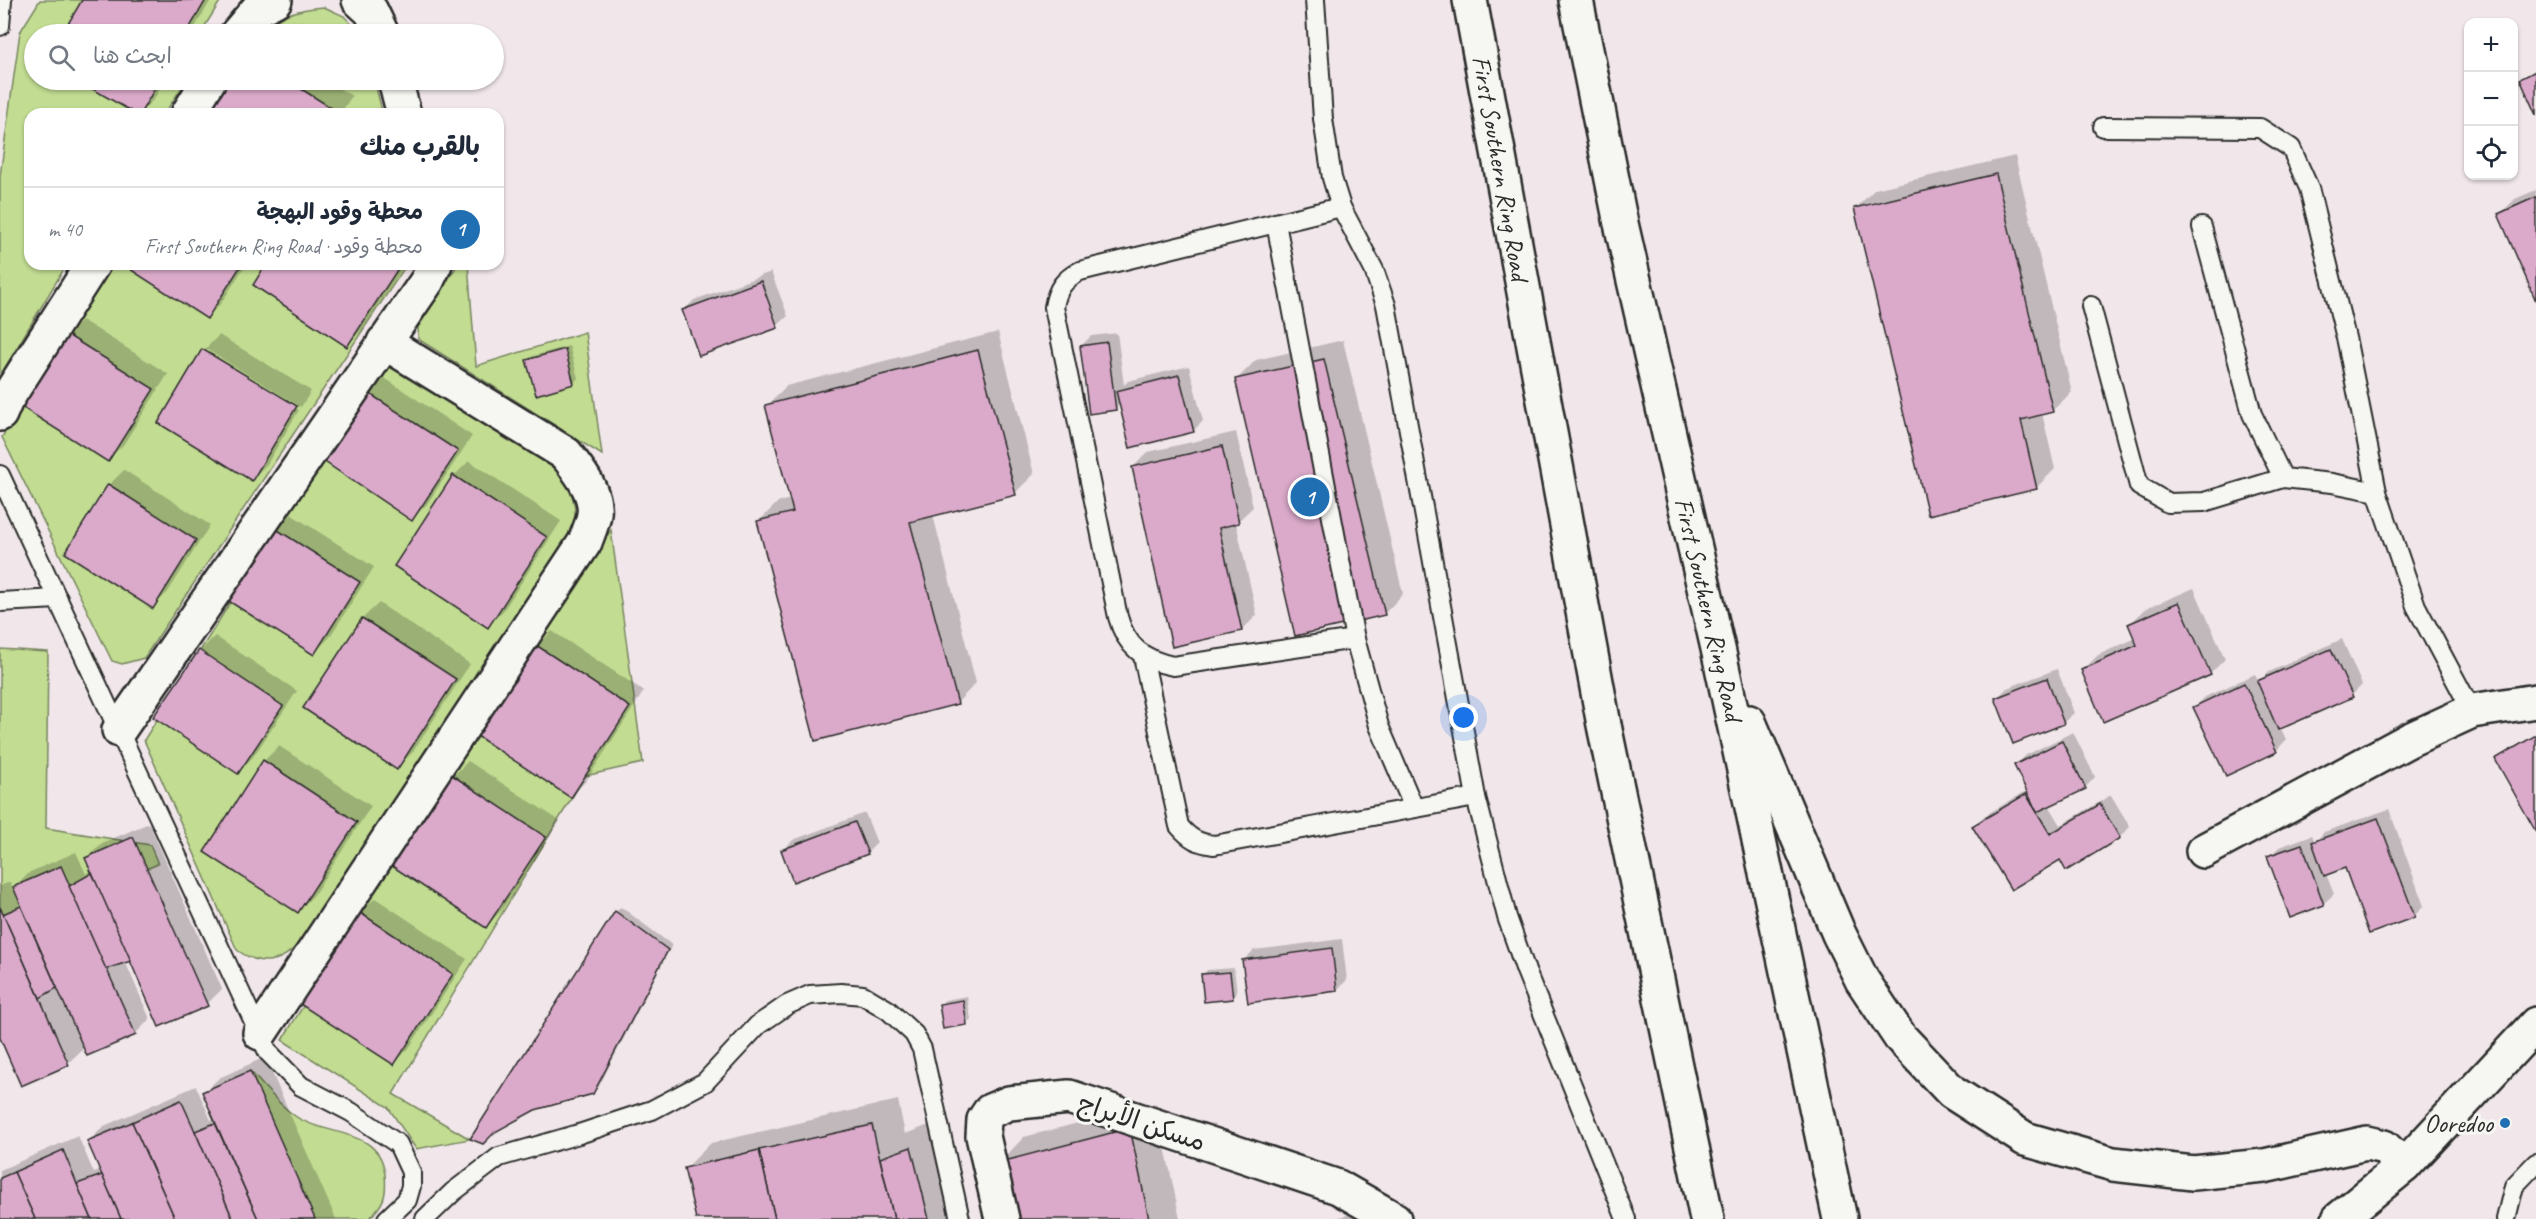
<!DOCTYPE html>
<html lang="ar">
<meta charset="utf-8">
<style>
:root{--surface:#fff;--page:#f6f6f7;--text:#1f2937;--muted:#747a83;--line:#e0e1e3;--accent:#1f6fb2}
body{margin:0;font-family:Caveat,"Playpen Sans Arabic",sans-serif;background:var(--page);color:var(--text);direction:rtl}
.controls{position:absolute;right:18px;top:18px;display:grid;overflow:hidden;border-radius:12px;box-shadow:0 2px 4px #0004}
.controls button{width:54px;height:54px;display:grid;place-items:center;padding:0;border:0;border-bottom:2px solid var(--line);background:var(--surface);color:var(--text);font:30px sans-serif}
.you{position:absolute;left:1464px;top:718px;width:21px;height:21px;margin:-15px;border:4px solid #fff;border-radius:50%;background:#1a73e8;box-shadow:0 0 0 9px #1a73e833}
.badge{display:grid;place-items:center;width:39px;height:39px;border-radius:50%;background:var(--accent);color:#fff;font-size:20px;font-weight:700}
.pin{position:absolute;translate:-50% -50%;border:3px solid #fff;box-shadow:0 2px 6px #0006}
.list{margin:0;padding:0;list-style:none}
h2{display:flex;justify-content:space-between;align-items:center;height:78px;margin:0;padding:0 24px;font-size:26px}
h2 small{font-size:20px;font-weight:400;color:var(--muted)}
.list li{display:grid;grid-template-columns:39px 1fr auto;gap:18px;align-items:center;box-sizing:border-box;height:84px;padding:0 24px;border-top:2px solid var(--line)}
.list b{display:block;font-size:22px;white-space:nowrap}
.list p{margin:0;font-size:20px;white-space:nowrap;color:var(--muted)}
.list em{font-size:20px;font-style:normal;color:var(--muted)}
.icon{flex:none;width:33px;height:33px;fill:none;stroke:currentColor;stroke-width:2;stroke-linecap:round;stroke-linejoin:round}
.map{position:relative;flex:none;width:2536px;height:1219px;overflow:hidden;direction:ltr}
.search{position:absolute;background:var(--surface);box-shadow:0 2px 4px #0004;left:24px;top:24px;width:480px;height:66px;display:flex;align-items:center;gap:15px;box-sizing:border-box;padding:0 21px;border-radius:33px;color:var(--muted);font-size:22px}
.panel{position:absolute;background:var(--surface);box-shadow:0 2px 4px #0004;left:24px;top:108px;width:480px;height:162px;border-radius:18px;direction:rtl}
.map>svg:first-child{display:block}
.green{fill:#c2dc92;stroke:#76845e;stroke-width:1.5}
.shadow{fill:#0003}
.building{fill:#dbaaca;stroke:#2b2b2b;stroke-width:1.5}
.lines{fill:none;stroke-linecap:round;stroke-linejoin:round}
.service-casing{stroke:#2b2b2b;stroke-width:22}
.minor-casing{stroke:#2b2b2b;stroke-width:38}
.secondary-casing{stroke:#2b2b2b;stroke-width:38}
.motorway-casing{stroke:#2b2b2b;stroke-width:38}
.service{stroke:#f6f6f2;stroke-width:18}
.minor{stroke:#f6f6f2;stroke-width:33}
.secondary{stroke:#f6f6f2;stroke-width:33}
.motorway{stroke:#f6f6f2;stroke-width:33}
.poi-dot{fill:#1f6fb2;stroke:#f6f6f2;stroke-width:2}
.labels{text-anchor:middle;stroke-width:6;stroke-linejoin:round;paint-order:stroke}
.street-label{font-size:26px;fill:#2b2b2b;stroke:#f6f6f2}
.poi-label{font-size:26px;fill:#2b2b2b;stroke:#f6f6f2;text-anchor:end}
</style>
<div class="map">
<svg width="2536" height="1219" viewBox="0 0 2536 1219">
<rect width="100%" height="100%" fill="#f1e7ea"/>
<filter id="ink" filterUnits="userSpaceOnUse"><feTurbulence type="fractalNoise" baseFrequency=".0167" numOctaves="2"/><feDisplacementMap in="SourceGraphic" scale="12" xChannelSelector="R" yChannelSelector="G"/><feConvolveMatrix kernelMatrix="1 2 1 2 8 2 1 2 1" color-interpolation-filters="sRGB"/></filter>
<g filter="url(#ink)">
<g class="green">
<path d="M40 0H221L200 34H34V80H187L164 114H30V264H67L0 376V176L20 32Z"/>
<path d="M324 7 344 16 361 34H260C277 14 299 9 324 7Z"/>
<path d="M230 80H374L383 114H208Z"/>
<path d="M112 264H407L144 658 122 664 112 661 2 437Z"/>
<path d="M458 264H468L476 366 585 332 602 455 418 339V327Z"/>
<path d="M383 359 553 463C570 485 580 504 573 533L297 945C279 965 259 966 237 950L144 740Z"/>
<path d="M611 530 643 763 585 776 393 1094 470 1139 416 1149 388 1107 282 1040 375 891Z"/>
<path d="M0 649 48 652 46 828 150 845 158 864 0 931Z"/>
<path d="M250 1071C264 1086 278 1104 295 1116 325 1137 380 1127 385 1174 387 1197 384 1203 369 1219H100L282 1146Z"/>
</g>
<g class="shadow">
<path d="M84 0H211L191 34H64Z"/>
<path d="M2536 69V111L2521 79Z"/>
<path d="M80 80H165L154 99 139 114Z"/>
<path d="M232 80H325L352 96 340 114H210Z"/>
<path d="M2015 156 2072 392 2052 411 2042 413 2055 469 2036 488 1856 208 1875 189Z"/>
<path d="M2536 190V297L2499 215 2515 199Z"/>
<path d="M124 264H246L222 302 207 317Z"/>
<path d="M268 264H405L362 330 347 345Z"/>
<path d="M771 272 788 316 777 326 700 354 684 310 694 300Z"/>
<path d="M82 320 168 374 123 445 108 460 67 335Z"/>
<path d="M998 332 1034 474 1015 493 933 515 976 683 957 703 759 521 778 502 791 499 767 406 786 386Z"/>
<path d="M1117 333 1124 385 1128 381 1189 366 1203 421 1193 431 1120 404 1116 409 1081 346 1091 336Z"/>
<path d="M219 335 311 391 301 407 206 349V353L299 410 267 464 252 479 204 350Z"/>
<path d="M1343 340 1403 594 1384 614 1236 380 1256 360Z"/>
<path d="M569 346 578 378 574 383 528 360 533 356Z"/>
<path d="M383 377 472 436 427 504 412 519 368 392Z"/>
<path d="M1236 432 1253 507 1236 523 1257 615 1242 630 1133 467 1148 452Z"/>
<path d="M469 461 561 521 503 611 488 626 454 476Z"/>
<path d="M124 470 210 525 168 592 153 607 109 485Z"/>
<path d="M289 513 374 567 329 638 314 653 274 528Z"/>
<path d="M2194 588 2225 659 2210 674 2083 670 2098 655 2136 638 2130 624 2145 609Z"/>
<path d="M379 603 470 664 412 753 397 768 305 708 363 618Z"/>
<path d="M552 631 644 691 586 781 571 796 479 735 537 646Z"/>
<path d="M215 636 297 691 253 757 238 772 200 651Z"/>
<path d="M2342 639 2362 685 2352 695 2280 728 2286 740 2276 751 2195 707 2205 697 2255 674 2259 682 2269 672Z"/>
<path d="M2057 669 2074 713 2063 723 1997 698 2007 688Z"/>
<path d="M2073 732 2095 777 2085 788 2049 805 2061 825 2111 795 2130 827 2120 837 2066 869 2060 858 1974 826 1984 816 2028 790 2016 765 2026 755Z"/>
<path d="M2536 735V829L2496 759Z"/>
<path d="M279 746 371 806 313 896 298 911 264 761Z"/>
<path d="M468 761 560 821 501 911 486 926 453 776Z"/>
<path d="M2389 809 2424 906 2414 916 2346 867 2326 874 2334 894 2323 904 2269 857 2279 847 2312 835 2315 842 2324 832Z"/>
<path d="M865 813 877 843 867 853 783 850 793 840Z"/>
<path d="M149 823 222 989 207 1004 131 959 125 961 150 1019 135 1034 85 1047 68 1063 22 1084 0 1034V886L10 882 13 889 30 872 76 852 86 874 92 870 87 858 102 843Z"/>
<path d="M375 898 467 959 409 1048 394 1064 360 913Z"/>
<path d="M621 907 672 945 598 1088 592 1093 616 912Z"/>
<path d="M1342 939 1347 980 1337 990 1243 961 1254 950Z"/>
<path d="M1234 968 1237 993 1232 998 1203 975 1207 970Z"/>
<path d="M967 996 971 1019 966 1024 941 1004 945 1000Z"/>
<path d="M265 1057 336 1219H0V1170L78 1136 94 1173 101 1170 89 1141 104 1126 196 1086 211 1120 215 1118 203 1093 219 1078Z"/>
<path d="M898 1100 905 1134 937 1122 960 1219H698L685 1169 711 1143Z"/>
<path d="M1156 1103 1180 1219H1013L999 1163 1024 1137Z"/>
<path d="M1404 1200 1407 1219H1332Z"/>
</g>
<g class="building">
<path d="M82 0H206L186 34H62Z"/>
<path d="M2536 71V115L2520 79Z"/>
<path d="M77 80H160L140 114H136Z"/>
<path d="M230 80H287L338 112 336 114H208Z"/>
<path d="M1996 174 2053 412 2021 420 2037 489 1928 515 1854 208Z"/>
<path d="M2536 197V301L2498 214Z"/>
<path d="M122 264H242L207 319Z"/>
<path d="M266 264H401L347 347 253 285Z"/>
<path d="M761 281 778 328 699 356 682 310Z"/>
<path d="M66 334 154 389 108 462 20 406Z"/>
<path d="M1107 342 1116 410 1089 414 1080 346Z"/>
<path d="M202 349 297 406 252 481 158 423Z"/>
<path d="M565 349 574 384 536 395 526 360Z"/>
<path d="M978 350 1016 495 910 522 958 704 815 741 757 521 793 512 765 405Z"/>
<path d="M1324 359 1385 615 1295 636 1235 379Z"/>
<path d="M1179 375 1194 432 1130 448 1116 391Z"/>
<path d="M367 392 458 451 412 521 322 460Z"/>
<path d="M1222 446 1239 523 1219 528 1242 631 1172 647 1132 467Z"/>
<path d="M453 475 547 537 488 628 394 566Z"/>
<path d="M108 484 196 540 153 609 65 553Z"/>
<path d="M273 527 360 582 314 655 227 600Z"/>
<path d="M2179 602 2211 675 2103 722 2081 670 2137 645 2128 624Z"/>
<path d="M362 618 456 679 397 770 303 708Z"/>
<path d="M536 645 630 707 571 798 477 736Z"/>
<path d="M2331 649 2353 697 2278 730 2257 681Z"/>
<path d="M199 650 283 706 238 774 153 717Z"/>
<path d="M2047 678 2064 724 2013 744 1995 698Z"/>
<path d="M2244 683 2277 752 2226 776 2193 707Z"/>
<path d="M2536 735V832L2495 759Z"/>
<path d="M2062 741 2086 789 2037 812 2014 765Z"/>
<path d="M263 760 357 822 298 913 204 852Z"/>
<path d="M452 775 546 837 486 928 392 866Z"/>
<path d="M2026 794 2050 834 2100 804 2120 838 2066 871 2060 860 2011 890 1972 826Z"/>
<path d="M2378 818 2415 917 2369 934 2345 868 2324 876 2312 842Z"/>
<path d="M855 822 868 854 793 882 781 850Z"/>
<path d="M133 837 208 1006 159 1027 85 858Z"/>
<path d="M2302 844 2324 905 2290 918 2267 856Z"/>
<path d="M61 866 136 1035 87 1056 13 887Z"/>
<path d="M92 873 131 961 106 969 69 886Z"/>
<path d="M21 906 57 988 40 998 3 914Z"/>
<path d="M0 907 69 1065 21 1086 0 1038Z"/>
<path d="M615 911 668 950 593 1094 535 1110 495 1132 483 1144 470 1139Z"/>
<path d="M359 912 453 974 394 1065 300 1004Z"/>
<path d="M1332 948 1337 991 1248 1003 1242 960Z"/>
<path d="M1230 972 1233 999 1204 1002 1201 974Z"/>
<path d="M963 1000 967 1025 943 1029 939 1004Z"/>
<path d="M250 1071 283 1146 315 1219H258L202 1092Z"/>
<path d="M181 1100 195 1131 233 1219H175L132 1122Z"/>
<path d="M132 1122 175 1219H121L87 1141Z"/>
<path d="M215 1123 258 1219H233L195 1131Z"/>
<path d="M872 1125 894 1219H775L759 1150Z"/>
<path d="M1130 1128 1149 1219H1011L997 1163Z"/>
<path d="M911 1147 929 1219H894L880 1158Z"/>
<path d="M63 1150 77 1184 92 1219H35L14 1172Z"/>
<path d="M759 1150 775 1219H696L684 1168Z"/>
<path d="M14 1172 35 1219H0V1178Z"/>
<path d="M102 1175 121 1219H92L77 1184Z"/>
</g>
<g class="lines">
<defs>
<g id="service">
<path d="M1315 0 1323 119 1332 178 1341 207 1374 270 1386 305 1476 797 1507 917 1526 971 1626 1219"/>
<path d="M0 26 2 0"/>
<path d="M2103 127 2260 128 2291 148 2309 188 2347 342 2377 492 2416 606 2472 711"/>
<path d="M1341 207 1080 271C1064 279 1057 289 1054 307L1118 617C1126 646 1143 660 1173 666L1355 639"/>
<path d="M1276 223 1355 639 1379 726 1414 808"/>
<path d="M2202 227 2252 414 2283 478 2332 483 2377 492"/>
<path d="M2091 306 2139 486 2168 503 2204 502 2283 478"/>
<path d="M0 475 268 1052 301 1086 351 1112 398 1144 411 1172V1186L407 1200 387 1219"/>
<path d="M0 602 58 599"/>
<path d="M1143 656 1179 826C1190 839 1198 843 1214 845L1476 797"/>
<path d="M425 1219 453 1192 499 1157 579 1134 652 1110 705 1082 758 1025 787 1005 810 995 841 993 863 995 888 1010 914 1034 922 1049 960 1219"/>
<path d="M2506 1219 2514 1186 2536 1163"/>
</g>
<g id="minor">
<path d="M359 0 371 11 382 34"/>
<path d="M237 34 259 8 275 0"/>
<path d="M395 80 404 114"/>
<path d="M188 114 209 80"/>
<path d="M0 414 6 400 93 264"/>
<path d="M119 730 427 281 435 264"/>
<path d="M2203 851 2409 740 2472 711 2536 701"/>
<path d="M260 1033 585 542C588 533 593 523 594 514 597 492 578 470 566 454L384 342"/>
<path d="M1002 1219 983 1136 984 1120 990 1111 1009 1103 1069 1097 1338 1187 1394 1219"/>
</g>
<path id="secondary" d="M2339 1219 2404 1166 2536 1024"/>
<g id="motorway">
<path d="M1470 0 1604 725 1707 1219"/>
<path d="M1576 0 1620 219 1719 653 1840 1219"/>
<path d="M1749 722 1839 934 1862 980 1900 1037 1952 1092 2025 1139 2113 1164 2193 1173 2264 1166 2367 1143 2384 1147 2404 1166"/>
</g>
</defs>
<use href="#service" class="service-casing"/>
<use href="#minor" class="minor-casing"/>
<use href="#secondary" class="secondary-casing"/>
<use href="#motorway" class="motorway-casing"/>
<use href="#service" class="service"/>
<use href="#minor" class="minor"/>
<use href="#secondary" class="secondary"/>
<use href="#motorway" class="motorway"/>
</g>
</g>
<circle class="poi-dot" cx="2505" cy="1123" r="6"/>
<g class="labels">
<g class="street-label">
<text transform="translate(1501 168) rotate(80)" y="9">First Southern Ring Road</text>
<text transform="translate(1709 609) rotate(77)" y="9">First Southern Ring Road</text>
<text transform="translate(1142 1122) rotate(18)" y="9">مسكن الأبراج</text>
</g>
<g class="poi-label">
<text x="2493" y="1132">Ooredoo</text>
</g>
</g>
</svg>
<div class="controls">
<button>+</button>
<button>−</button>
<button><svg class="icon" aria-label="locate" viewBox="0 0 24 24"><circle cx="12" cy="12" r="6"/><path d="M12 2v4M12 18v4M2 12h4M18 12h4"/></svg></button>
</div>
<div class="you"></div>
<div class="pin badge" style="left:1310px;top:497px">1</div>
<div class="search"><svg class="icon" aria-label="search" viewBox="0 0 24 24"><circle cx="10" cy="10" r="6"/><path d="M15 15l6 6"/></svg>ابحث هنا</div>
<section class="panel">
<h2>بالقرب منك<small></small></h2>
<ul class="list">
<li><span class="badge">1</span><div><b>محطة وقود البهجة</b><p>محطة وقود · First Southern Ring Road</p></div><em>40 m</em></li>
</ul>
</section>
</div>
